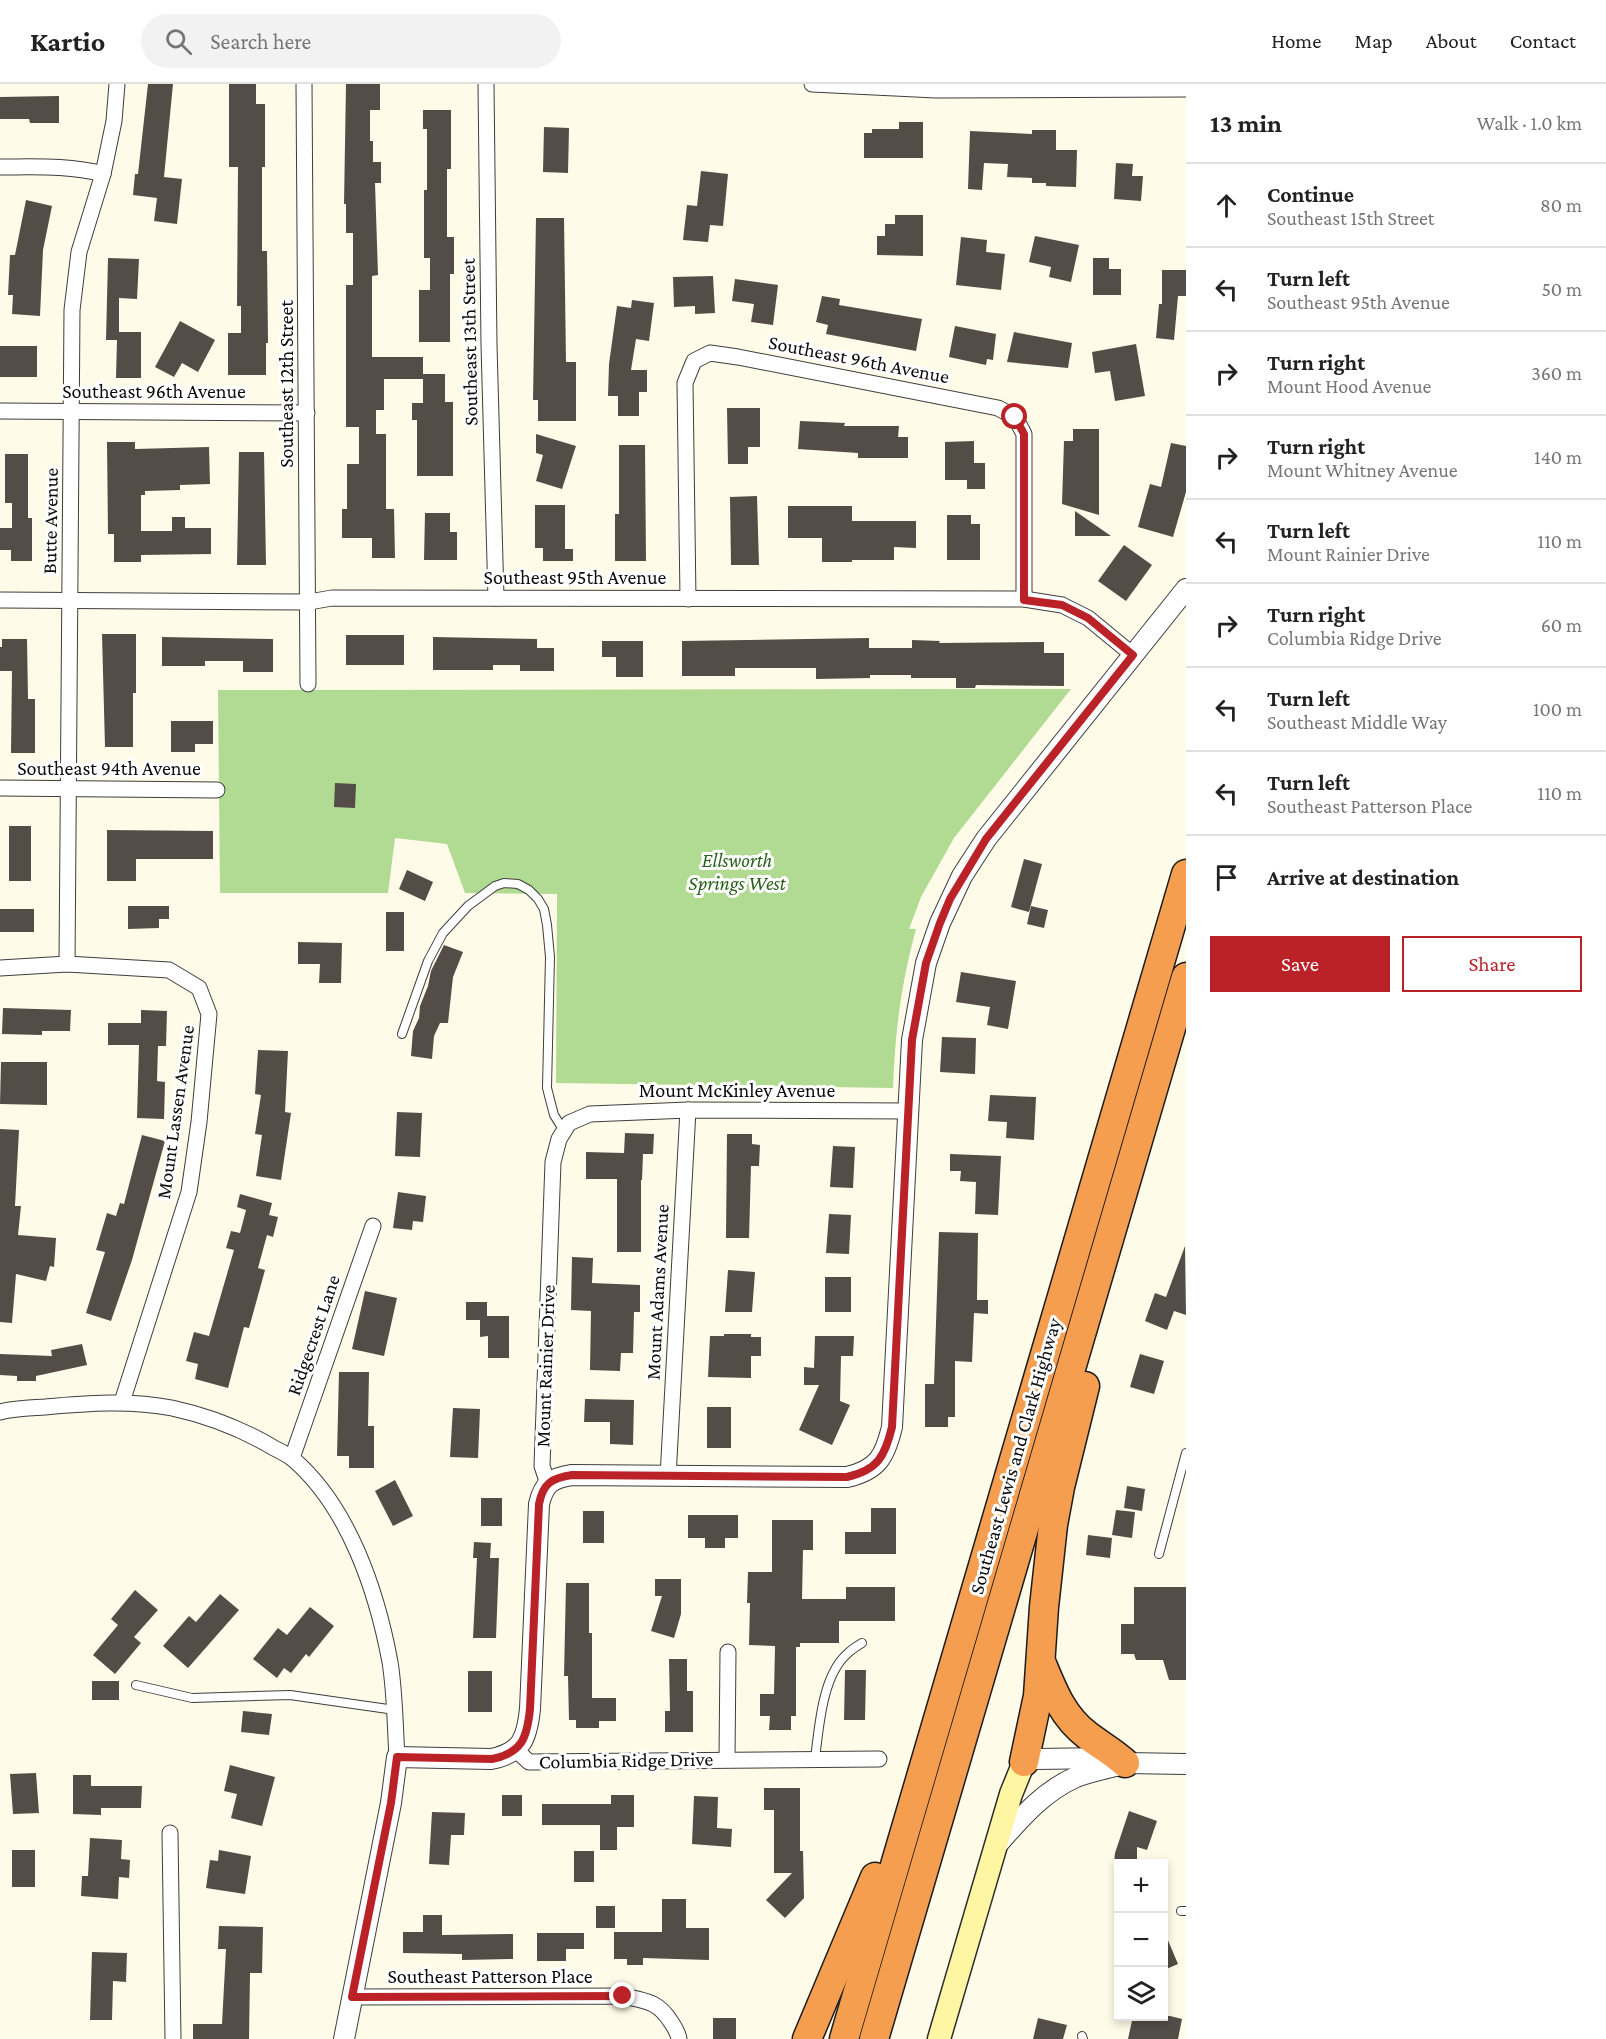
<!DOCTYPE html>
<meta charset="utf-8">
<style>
:root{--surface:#fff;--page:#f2f2f2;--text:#222;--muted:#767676;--line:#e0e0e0;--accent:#bb2227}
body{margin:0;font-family:"Crimson Pro",serif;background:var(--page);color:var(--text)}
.controls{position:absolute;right:18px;bottom:18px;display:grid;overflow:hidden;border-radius:0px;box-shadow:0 3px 9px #0003}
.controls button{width:54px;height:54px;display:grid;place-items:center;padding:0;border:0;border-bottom:2px solid var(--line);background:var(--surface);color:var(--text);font:30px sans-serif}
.stop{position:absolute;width:18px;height:18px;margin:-14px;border:4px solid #bb2227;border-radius:50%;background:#fff}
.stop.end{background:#bb2227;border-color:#fff;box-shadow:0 2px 6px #0008}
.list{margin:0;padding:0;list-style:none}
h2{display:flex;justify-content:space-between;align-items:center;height:78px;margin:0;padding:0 24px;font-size:26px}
h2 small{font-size:20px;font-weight:400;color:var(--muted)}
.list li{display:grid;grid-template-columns:39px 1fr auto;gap:18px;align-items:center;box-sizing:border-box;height:84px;padding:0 24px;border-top:2px solid var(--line)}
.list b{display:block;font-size:22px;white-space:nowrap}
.list p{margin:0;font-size:20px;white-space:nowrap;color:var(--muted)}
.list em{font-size:20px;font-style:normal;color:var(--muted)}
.actions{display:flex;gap:12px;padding:18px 24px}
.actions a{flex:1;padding:14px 0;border:2px solid var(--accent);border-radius:0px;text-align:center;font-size:21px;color:var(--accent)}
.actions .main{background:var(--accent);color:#fff}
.icon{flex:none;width:33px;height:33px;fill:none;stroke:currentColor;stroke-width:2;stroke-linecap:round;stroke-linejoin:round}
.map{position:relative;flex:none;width:1186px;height:1955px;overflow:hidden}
header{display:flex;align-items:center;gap:36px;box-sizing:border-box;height:84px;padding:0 30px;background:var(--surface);border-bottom:2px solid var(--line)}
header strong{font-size:28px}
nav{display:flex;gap:33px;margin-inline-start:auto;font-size:21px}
.search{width:420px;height:54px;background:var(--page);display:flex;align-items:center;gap:15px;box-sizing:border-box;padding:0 21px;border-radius:33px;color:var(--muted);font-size:22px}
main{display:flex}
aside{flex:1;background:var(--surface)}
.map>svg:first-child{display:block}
.forest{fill:#b1da92}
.building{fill:#534c47}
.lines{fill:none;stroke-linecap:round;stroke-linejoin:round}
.service-casing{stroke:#3e3e3e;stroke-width:10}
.minor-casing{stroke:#3e3e3e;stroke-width:17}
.tertiary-casing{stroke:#3e3e3e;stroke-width:22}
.secondary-casing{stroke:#2d2d2d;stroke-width:25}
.motorway-casing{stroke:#1c1c1c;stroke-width:31}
.service{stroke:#fff;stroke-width:8}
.minor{stroke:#fff;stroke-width:15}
.tertiary{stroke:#fff;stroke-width:20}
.secondary{stroke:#fff6a4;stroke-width:22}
.motorway{stroke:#f69e4f;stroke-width:28}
.route{stroke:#bb2227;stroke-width:8}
.labels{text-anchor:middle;stroke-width:6;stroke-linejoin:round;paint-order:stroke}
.street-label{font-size:20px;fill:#0b0b0b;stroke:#fff}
.park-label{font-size:20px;font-style:italic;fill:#29621b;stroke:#fff}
</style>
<header>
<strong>Kartio</strong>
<div class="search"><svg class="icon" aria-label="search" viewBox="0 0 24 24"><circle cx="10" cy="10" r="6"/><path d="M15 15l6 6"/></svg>Search here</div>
<nav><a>Home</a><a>Map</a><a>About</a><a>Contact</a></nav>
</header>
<main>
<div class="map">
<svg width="1186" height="1955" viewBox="0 0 1186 1955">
<rect width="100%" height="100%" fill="#fffbe9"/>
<path class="forest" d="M1071 605 954 754 921 813 909 845H916C901 900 895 948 893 1004L556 999 557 810 465 809 447 760 395 754 388 809H220L218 606Z"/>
<g class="building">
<path d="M148 0H173L164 93 182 95 177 140 154 137 157 114 133 111 135 90H138Z"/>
<path d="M229 0H256V20H265V83H262V167H267L268 259H266V291H228V249H241V222H237L238 83H229Z"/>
<path d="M346 0H380V26H370V57H373V78H381V99H375L378 191 372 192V273H423V295H384V326H376V350H386V425H394L395 474H372V454H342V425H347V380H359V343H346V201H353V149H346V120H344Z"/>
<path d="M59 12V39H30L29 35H0V13Z"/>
<path d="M423 26H451V85H447V153H454V190H450V258H419V206H430V174H424V106H427V45H423Z"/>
<path d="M899 38H923V74H864V49H872V45H899Z"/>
<path d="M544 43 569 44 568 89 543 88Z"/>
<path d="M1032 46H1056V66H1077L1076 103 1046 102V99H1032V94L1007 93 1008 80 984 79 982 106 968 105 970 47 1032 50Z"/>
<path d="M1116 79 1133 80 1132 92H1143L1141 117 1114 115Z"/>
<path d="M701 87 728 90 723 142 710 141 708 158 683 156 687 121 697 122Z"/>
<path d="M26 116 52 122 43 166 40 232 12 230 13 211H8L10 171H15Z"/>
<path d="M895 131H923V172L877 171V152H885V140H895Z"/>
<path d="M536 134H564L566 278H576V337H538V316H533Z"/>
<path d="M1035 152 1079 161 1071 198 1049 193 1051 183 1029 178Z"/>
<path d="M961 153 987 156 986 168 1005 170 1001 206 956 201Z"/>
<path d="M108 174 139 175 137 215 119 214V248H141V294H116L117 256H106Z"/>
<path d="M1093 174H1109V185H1121V211H1093Z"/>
<path d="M1162 186H1186V212H1178L1174 256 1156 254 1159 220H1162Z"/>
<path d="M713 192 715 229 695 230V222L674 223 673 193Z"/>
<path d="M735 195 778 201 773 241 751 238 754 220 732 217Z"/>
<path d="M822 212 840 215 839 221 922 235 916 267 826 250 828 241 816 238Z"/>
<path d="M632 216 654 219 649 257 636 255 631 286H647V308H639V332H618V312H608L609 280 617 222 631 224Z"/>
<path d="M180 237 215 256 198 288 182 279 174 293 155 283Z"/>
<path d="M955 242 996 250 993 276 987 275 986 281 949 273Z"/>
<path d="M1014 248 1072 259 1068 284 1007 278Z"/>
<path d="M1136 260 1145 312 1115 317 1110 287 1095 289 1092 268Z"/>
<rect x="0" y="262" width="37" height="31"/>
<path d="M423 290H445V318H453V392H417V336H412V319H423Z"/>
<path d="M727 324H760V363H748V380H728Z"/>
<path d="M800 337 845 339 844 342H899L898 353H908V374H858V369L798 365Z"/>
<path d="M1073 345H1099V431L1062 420 1064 357H1073Z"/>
<path d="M536 350 576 362 562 405 536 397 543 371 536 369Z"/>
<path d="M974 357V379H985V405H967V396H945V358Z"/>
<path d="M107 358H135V365L209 363 210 400 180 401V406L145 407V411H141V447H172V433H185V444H211V470L141 471V478H114V450H108Z"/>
<path d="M1171 359 1186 362V408L1173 453 1138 443 1150 400 1161 403Z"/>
<path d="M619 361H645L646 477H615V430H619Z"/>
<path d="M239 368H264L266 481H237Z"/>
<path d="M5 370H28V434H32V477H11V466H0V444H12V419H5Z"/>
<path d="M757 412 759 481H731L730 413Z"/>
<path d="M535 421H565V465H573V477H543V464H535Z"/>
<path d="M788 422H852V437H916V464L894 463V476H852V478H822V454H788Z"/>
<path d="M1075 427 1111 452H1075Z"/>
<path d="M425 429H450V448H457V476H424Z"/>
<path d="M947 431H971V440H980V476H947Z"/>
<path d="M1124 461 1152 481 1126 517 1098 497Z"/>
<path d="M102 550H136V609H133V663H105Z"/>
<rect x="346" y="551" width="58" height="30"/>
<path d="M162 553 273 555V588H243V577H205V582H162Z"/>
<path d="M433 553 537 555V564H554V587H520V581H493V586H433Z"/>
<path d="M869 554V564H912V556L940 557 939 559 1044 558V569H1064V602L976 601 975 604H956V594H911V591H870V594L816 595V584H735V592H682V557Z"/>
<path d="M2 555H27L28 615H35V669H11L12 587H0V563H2Z"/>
<path d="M602 557H643V593H616V573H602Z"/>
<path d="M171 637H213V660H195V668H171Z"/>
<path d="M335 699 356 700 355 724 334 723Z"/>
<rect x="9" y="742" width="22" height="55"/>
<path d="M107 746 213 747V775H136V797H107Z"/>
<path d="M1024 775 1042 780 1029 828 1011 823Z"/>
<path d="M407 786 433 798 425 817 399 805Z"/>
<path d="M128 822H169V835H159V844L128 845Z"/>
<path d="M1031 822 1048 826 1044 844 1027 840Z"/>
<rect x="0" y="825" width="34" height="23"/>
<rect x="386" y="828" width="18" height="39"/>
<path d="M298 858 342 859 341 899H319L320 880H298Z"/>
<path d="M444 861 463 868 453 893 448 939H440L434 952 432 975 411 972 413 947 419 934 420 922 428 902 431 887Z"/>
<path d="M961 888 1016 897 1008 945 987 941 990 923 956 918Z"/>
<path d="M3 924 71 926 70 947H42V951L2 950Z"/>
<path d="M141 926 167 927 166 962H158L157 997 165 998 164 1035 137 1034 139 961H108V939H141Z"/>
<path d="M942 953 976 954 975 990 940 988Z"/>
<path d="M258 966 288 967 285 1028 291 1029 281 1096 256 1092 262 1051 255 1050 261 1011 255 1010Z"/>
<path d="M1 978H47V1021L0 1020Z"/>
<path d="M990 1011 1036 1013 1034 1056 1006 1054 1007 1038 988 1037Z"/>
<path d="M397 1028 422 1029 420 1073 395 1072Z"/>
<path d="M0 1045 19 1046 15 1122H21L18 1151 56 1154 54 1183 50 1182 46 1197 16 1190 12 1239 0 1238Z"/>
<path d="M625 1049 654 1050 653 1070H643L642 1096H641V1168H617V1095H586V1068L624 1069Z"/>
<path d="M727 1050H752V1060L760 1061 759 1082H751L749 1154H726Z"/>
<path d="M142 1051 165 1057 132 1176 111 1237 86 1229 105 1168 96 1166 107 1129 116 1132 120 1119 124 1120Z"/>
<path d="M833 1062 855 1063 853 1104 830 1103Z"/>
<path d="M950 1070 1001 1072 998 1131 975 1130 976 1098 960 1097 961 1087H950Z"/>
<path d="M398 1108 426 1112 423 1138 413 1137 412 1146 393 1144Z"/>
<path d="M240 1110 272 1119 269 1131 278 1133 273 1153 267 1151 258 1184 265 1186 249 1244 244 1243 228 1304 195 1295 198 1280 186 1277 194 1248 209 1252 234 1166 226 1164 231 1147 240 1149 246 1126 237 1123Z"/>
<path d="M829 1130 851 1131 849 1170 826 1169Z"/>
<path d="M939 1148 978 1149 977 1216H988V1230L974 1229 972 1278 955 1277V1333H948V1343H925V1300H934Z"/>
<path d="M1185 1162 1186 1231 1174 1227 1167 1246 1145 1237 1155 1209 1166 1213Z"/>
<path d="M572 1173 593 1174 592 1199 640 1201V1228H634L633 1269H621L620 1287 590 1286 591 1227 571 1226Z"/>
<path d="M728 1186 755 1188 752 1228H725Z"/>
<rect x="825" y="1193" width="26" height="35"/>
<path d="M365 1207 397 1214 384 1272 352 1265Z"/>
<path d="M466 1218H487V1232H509V1274H488V1252L480 1253V1236H466Z"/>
<path d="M724 1250H751V1253H761V1272H751V1294L708 1293 710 1252H724Z"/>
<path d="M815 1252H854L853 1272H841L840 1317 850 1321 832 1361 799 1346 819 1301H804V1283L814 1284Z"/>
<path d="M82 1260 87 1281 36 1292V1297H17V1292L0 1291V1270L52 1272 51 1266Z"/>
<path d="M1140 1270 1164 1277 1154 1310 1130 1303Z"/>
<path d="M339 1288H369L368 1342H374V1384H349V1372H337Z"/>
<path d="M585 1315 634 1316 633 1361 610 1360V1338H584Z"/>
<rect x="707" y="1323" width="24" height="41"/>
<path d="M453 1324 480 1325 478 1374 450 1373Z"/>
<path d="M395 1396 413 1432 393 1442 375 1407Z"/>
<path d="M1127 1402 1145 1405 1142 1427 1124 1424Z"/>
<rect x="481" y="1414" width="21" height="28"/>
<path d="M871 1424H896V1470H845V1448H871Z"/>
<path d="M1116 1426 1135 1428 1132 1454 1112 1451Z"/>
<rect x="583" y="1427" width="21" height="32"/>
<path d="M688 1431H738V1454H725V1464H705V1454H688Z"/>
<path d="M772 1436H813V1466H803L802 1515H846V1503H895V1537H839V1559H800V1563H796V1632H791V1646H769L770 1632H760V1610H774L775 1562 749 1561 750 1519H747L748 1488H772Z"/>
<path d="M1088 1451 1112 1454 1110 1474 1086 1471Z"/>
<path d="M474 1458 491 1459 490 1474H499L496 1554H473L477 1474H473Z"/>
<path d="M655 1495H681V1530L674 1554 651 1547 662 1512H655Z"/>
<path d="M566 1499H589V1549H592V1614H616V1637H599V1644H576V1636H569L568 1592H564Z"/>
<path d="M1134 1503H1186V1596H1169L1163 1576H1136L1134 1570H1121V1540H1134Z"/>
<path d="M135 1506 158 1526 134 1553 141 1559 115 1590 93 1571 118 1541 111 1535Z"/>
<path d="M220 1510 239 1526 188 1584 163 1562 189 1532 196 1538Z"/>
<path d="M310 1523 334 1542 309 1573 306 1570 291 1589 284 1584 277 1594 253 1575 278 1544 287 1551Z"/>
<path d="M669 1575H687V1607H693V1648H665V1627H670Z"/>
<path d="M845 1586H866L865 1636H844Z"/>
<rect x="468" y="1587" width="24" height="41"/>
<rect x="92" y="1597" width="27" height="19"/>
<path d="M243 1627 272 1630 269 1651 241 1648Z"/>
<path d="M230 1681 275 1693 262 1742 231 1734 237 1710 224 1707Z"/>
<path d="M36 1689 39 1729 13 1730 10 1690Z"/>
<path d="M73 1691H91V1702H142L141 1724H101V1731L73 1730Z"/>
<path d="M764 1704H800V1767H803L804 1814 785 1834 766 1816 792 1789H774V1726H764Z"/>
<rect x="502" y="1711" width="20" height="21"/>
<path d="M611 1711H634V1743H617V1766H600V1741H542V1720H611Z"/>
<path d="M694 1712 718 1713 717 1744 732 1745 731 1763 692 1760Z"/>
<path d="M1129 1727 1157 1737 1147 1766 1137 1763V1779H1114L1115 1769Z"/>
<path d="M432 1728 465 1729 464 1751H451L449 1781 429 1780Z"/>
<path d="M90 1754 122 1756 121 1775 130 1776 129 1794 119 1793 118 1815 81 1812 82 1792H88Z"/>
<rect x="12" y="1766" width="23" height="37"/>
<path d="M219 1766 251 1772 245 1810 206 1804 210 1776 218 1777Z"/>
<rect x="574" y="1767" width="20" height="31"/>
<path d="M662 1815H686V1844H709V1876L643 1874V1881H627V1875H614V1848H662Z"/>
<rect x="596" y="1822" width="19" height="22"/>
<path d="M423 1831H442V1851L513 1850V1875L462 1876V1870L403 1869V1848H423Z"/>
<path d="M219 1842 263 1843 262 1889H250L249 1955H193V1940H222L226 1865H218Z"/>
<path d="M1164 1847 1178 1880 1164 1886Z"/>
<path d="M537 1849H584V1865H566V1877H537Z"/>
<path d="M92 1868 127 1869 126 1898 113 1897 112 1936H90Z"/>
<path d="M1133 1932H1170L1182 1935 1178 1955H1128Z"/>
<rect x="713" y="1934" width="23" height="21"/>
<path d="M1038 1934 1067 1941 1063 1955H1033Z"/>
</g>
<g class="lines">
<defs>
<g id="service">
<path d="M402 950 428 877 443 849 468 822 495 802 504 799 518 800 529 806 538 815 544 825 547 841 550 873 547 1004 554 1031 564 1047"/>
<path d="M1159 1470 1186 1369"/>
<path d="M136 1601 192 1614 290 1611 395 1626"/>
<path d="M815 1675C819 1644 822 1592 847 1570 851 1566 857 1562 862 1559"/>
<path d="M1181 1827H1186"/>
<path d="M1082 1952 1083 1955"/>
</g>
<g id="minor">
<path d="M304 0 308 600"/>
<path d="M486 0 489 261 496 514"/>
<path d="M812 0 936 6 1186 5"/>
<path d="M0 83C35 83 69 81 103 90"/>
<path d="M0 327 307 329"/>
<path d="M688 515 685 299 694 277 710 269 738 273 998 324 1015 333 1024 350V515"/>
<path d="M0 516 309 518 332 514 1024 515 1062 521 1088 534 1133 571"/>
<path d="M0 704 217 706"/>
<path d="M67 880 72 226 79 168 103 90 114 37 117 0"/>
<path d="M0 884 67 880 169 886 199 904 209 930 199 1038 189 1108 122 1318"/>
<path d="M0 1328C15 1324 30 1324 45 1323 88 1319 130 1316 172 1324 209 1332 242 1345 274 1364 280 1367 288 1371 293 1375 349 1423 377 1508 390 1578 395 1609 395 1642 397 1673"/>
<path d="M292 1374 373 1142"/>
<path d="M668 1393 688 1026"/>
<path d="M548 1400 542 1382 553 1078 559 1055 569 1039 590 1030 688 1026 907 1027"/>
<path d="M516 1666 529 1678 879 1675"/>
<path d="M727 1675 728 1568"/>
<path d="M170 1749 173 1955"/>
<path d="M352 1913 623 1912C646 1917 658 1917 671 1938 675 1944 678 1948 679 1955"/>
</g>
<g id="tertiary">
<path d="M1024 1678 1035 1675 1108 1674 1125 1679 1186 1680"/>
<path d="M996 1762C1020 1735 1042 1708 1076 1693 1089 1688 1103 1685 1116 1682"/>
<path d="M344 1955 391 1719 397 1673 491 1675C522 1669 527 1654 530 1625L539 1420C544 1399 552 1394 572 1391L847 1393C878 1386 885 1372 892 1343L912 956 926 879 940 839 962 792 986 755 1186 505"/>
</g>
<path id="secondary" d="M939 1955 1011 1710 1024 1678"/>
<g id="motorway">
<path d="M1042 1580C1053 1607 1063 1633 1087 1651 1100 1661 1113 1668 1125 1679"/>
<path d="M1024 1678 1038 1612 1044 1523 1053 1441 1060 1403 1085 1302"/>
<path d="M807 1955 875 1793"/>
<path d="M844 1955 1186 790"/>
<path d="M874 1955 1186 893"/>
</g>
</defs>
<use href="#service" class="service-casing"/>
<use href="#minor" class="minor-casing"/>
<use href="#tertiary" class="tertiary-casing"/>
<use href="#secondary" class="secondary-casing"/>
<use href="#motorway" class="motorway-casing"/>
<use href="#service" class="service"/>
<use href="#minor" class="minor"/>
<use href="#tertiary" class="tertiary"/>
<use href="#secondary" class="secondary"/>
<use href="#motorway" class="motorway"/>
</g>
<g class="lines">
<path class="route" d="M623 1912 352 1913 391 1719 397 1673 492 1675C522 1669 527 1654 530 1625L539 1420C543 1399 552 1394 572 1391L847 1393C878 1386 885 1372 892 1343L912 956 926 879 940 839 950 815 986 755 1133 571 1088 534 1062 521 1024 516V350L1015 333"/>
</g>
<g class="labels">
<g class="street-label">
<text transform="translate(469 258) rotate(-91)" y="7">Southeast 13th Street</text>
<text transform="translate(859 275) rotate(11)" y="7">Southeast 96th Avenue</text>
<text transform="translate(286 300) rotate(-90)" y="7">Southeast 12th Street</text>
<text x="154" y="314">Southeast 96th Avenue</text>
<text transform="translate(50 437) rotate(-89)" y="7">Butte Avenue</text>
<text x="575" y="500">Southeast 95th Avenue</text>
<text x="109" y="691">Southeast 94th Avenue</text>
<text x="737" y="1013">Mount McKinley Avenue</text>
<text transform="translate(175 1028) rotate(-82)" y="7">Mount Lassen Avenue</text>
<text transform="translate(657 1208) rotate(-87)" y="7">Mount Adams Avenue</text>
<text transform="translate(313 1251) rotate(-71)" y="7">Ridgecrest Lane</text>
<text transform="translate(545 1282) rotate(-88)" y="7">Mount Rainier Drive</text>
<text transform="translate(1015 1372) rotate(-74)" y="7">Southeast Lewis and Clark Highway</text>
<text transform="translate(626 1676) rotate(-1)" y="7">Columbia Ridge Drive</text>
<text x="490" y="1899">Southeast Patterson Place</text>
</g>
<g class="park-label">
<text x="737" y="783">Ellsworth<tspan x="737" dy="23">Springs West</tspan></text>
</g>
</g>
</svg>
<div class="controls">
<button>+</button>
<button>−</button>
<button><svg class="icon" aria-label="layers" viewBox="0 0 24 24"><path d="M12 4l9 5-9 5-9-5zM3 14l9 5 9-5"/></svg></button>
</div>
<div class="stop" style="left:1015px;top:333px"></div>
<div class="stop end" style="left:623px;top:1912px"></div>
</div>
<aside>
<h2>13 min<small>Walk · 1.0 km</small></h2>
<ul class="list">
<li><svg class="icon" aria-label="ahead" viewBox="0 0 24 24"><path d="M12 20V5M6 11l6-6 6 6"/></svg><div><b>Continue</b><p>Southeast 15th Street</p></div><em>80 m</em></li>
<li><svg class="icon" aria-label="left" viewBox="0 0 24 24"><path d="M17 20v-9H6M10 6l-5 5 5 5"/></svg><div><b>Turn left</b><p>Southeast 95th Avenue</p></div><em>50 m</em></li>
<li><svg class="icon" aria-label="right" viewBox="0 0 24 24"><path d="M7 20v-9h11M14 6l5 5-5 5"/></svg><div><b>Turn right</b><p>Mount Hood Avenue</p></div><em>360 m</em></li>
<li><svg class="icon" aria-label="right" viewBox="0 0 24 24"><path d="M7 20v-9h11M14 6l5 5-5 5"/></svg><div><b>Turn right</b><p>Mount Whitney Avenue</p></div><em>140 m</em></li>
<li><svg class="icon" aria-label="left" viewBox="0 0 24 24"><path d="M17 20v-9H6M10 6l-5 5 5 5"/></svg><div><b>Turn left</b><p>Mount Rainier Drive</p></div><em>110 m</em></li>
<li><svg class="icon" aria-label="right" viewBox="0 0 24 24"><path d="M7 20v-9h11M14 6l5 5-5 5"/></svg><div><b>Turn right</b><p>Columbia Ridge Drive</p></div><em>60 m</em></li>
<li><svg class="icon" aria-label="left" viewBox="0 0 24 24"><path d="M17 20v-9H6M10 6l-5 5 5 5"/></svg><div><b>Turn left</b><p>Southeast Middle Way</p></div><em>100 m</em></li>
<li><svg class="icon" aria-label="left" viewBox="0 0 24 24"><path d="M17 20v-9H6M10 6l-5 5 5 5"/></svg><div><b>Turn left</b><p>Southeast Patterson Place</p></div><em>110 m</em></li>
<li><svg class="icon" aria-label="arrive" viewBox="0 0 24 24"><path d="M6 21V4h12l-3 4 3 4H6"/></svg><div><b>Arrive at destination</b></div></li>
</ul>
<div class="actions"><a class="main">Save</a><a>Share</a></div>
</aside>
</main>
